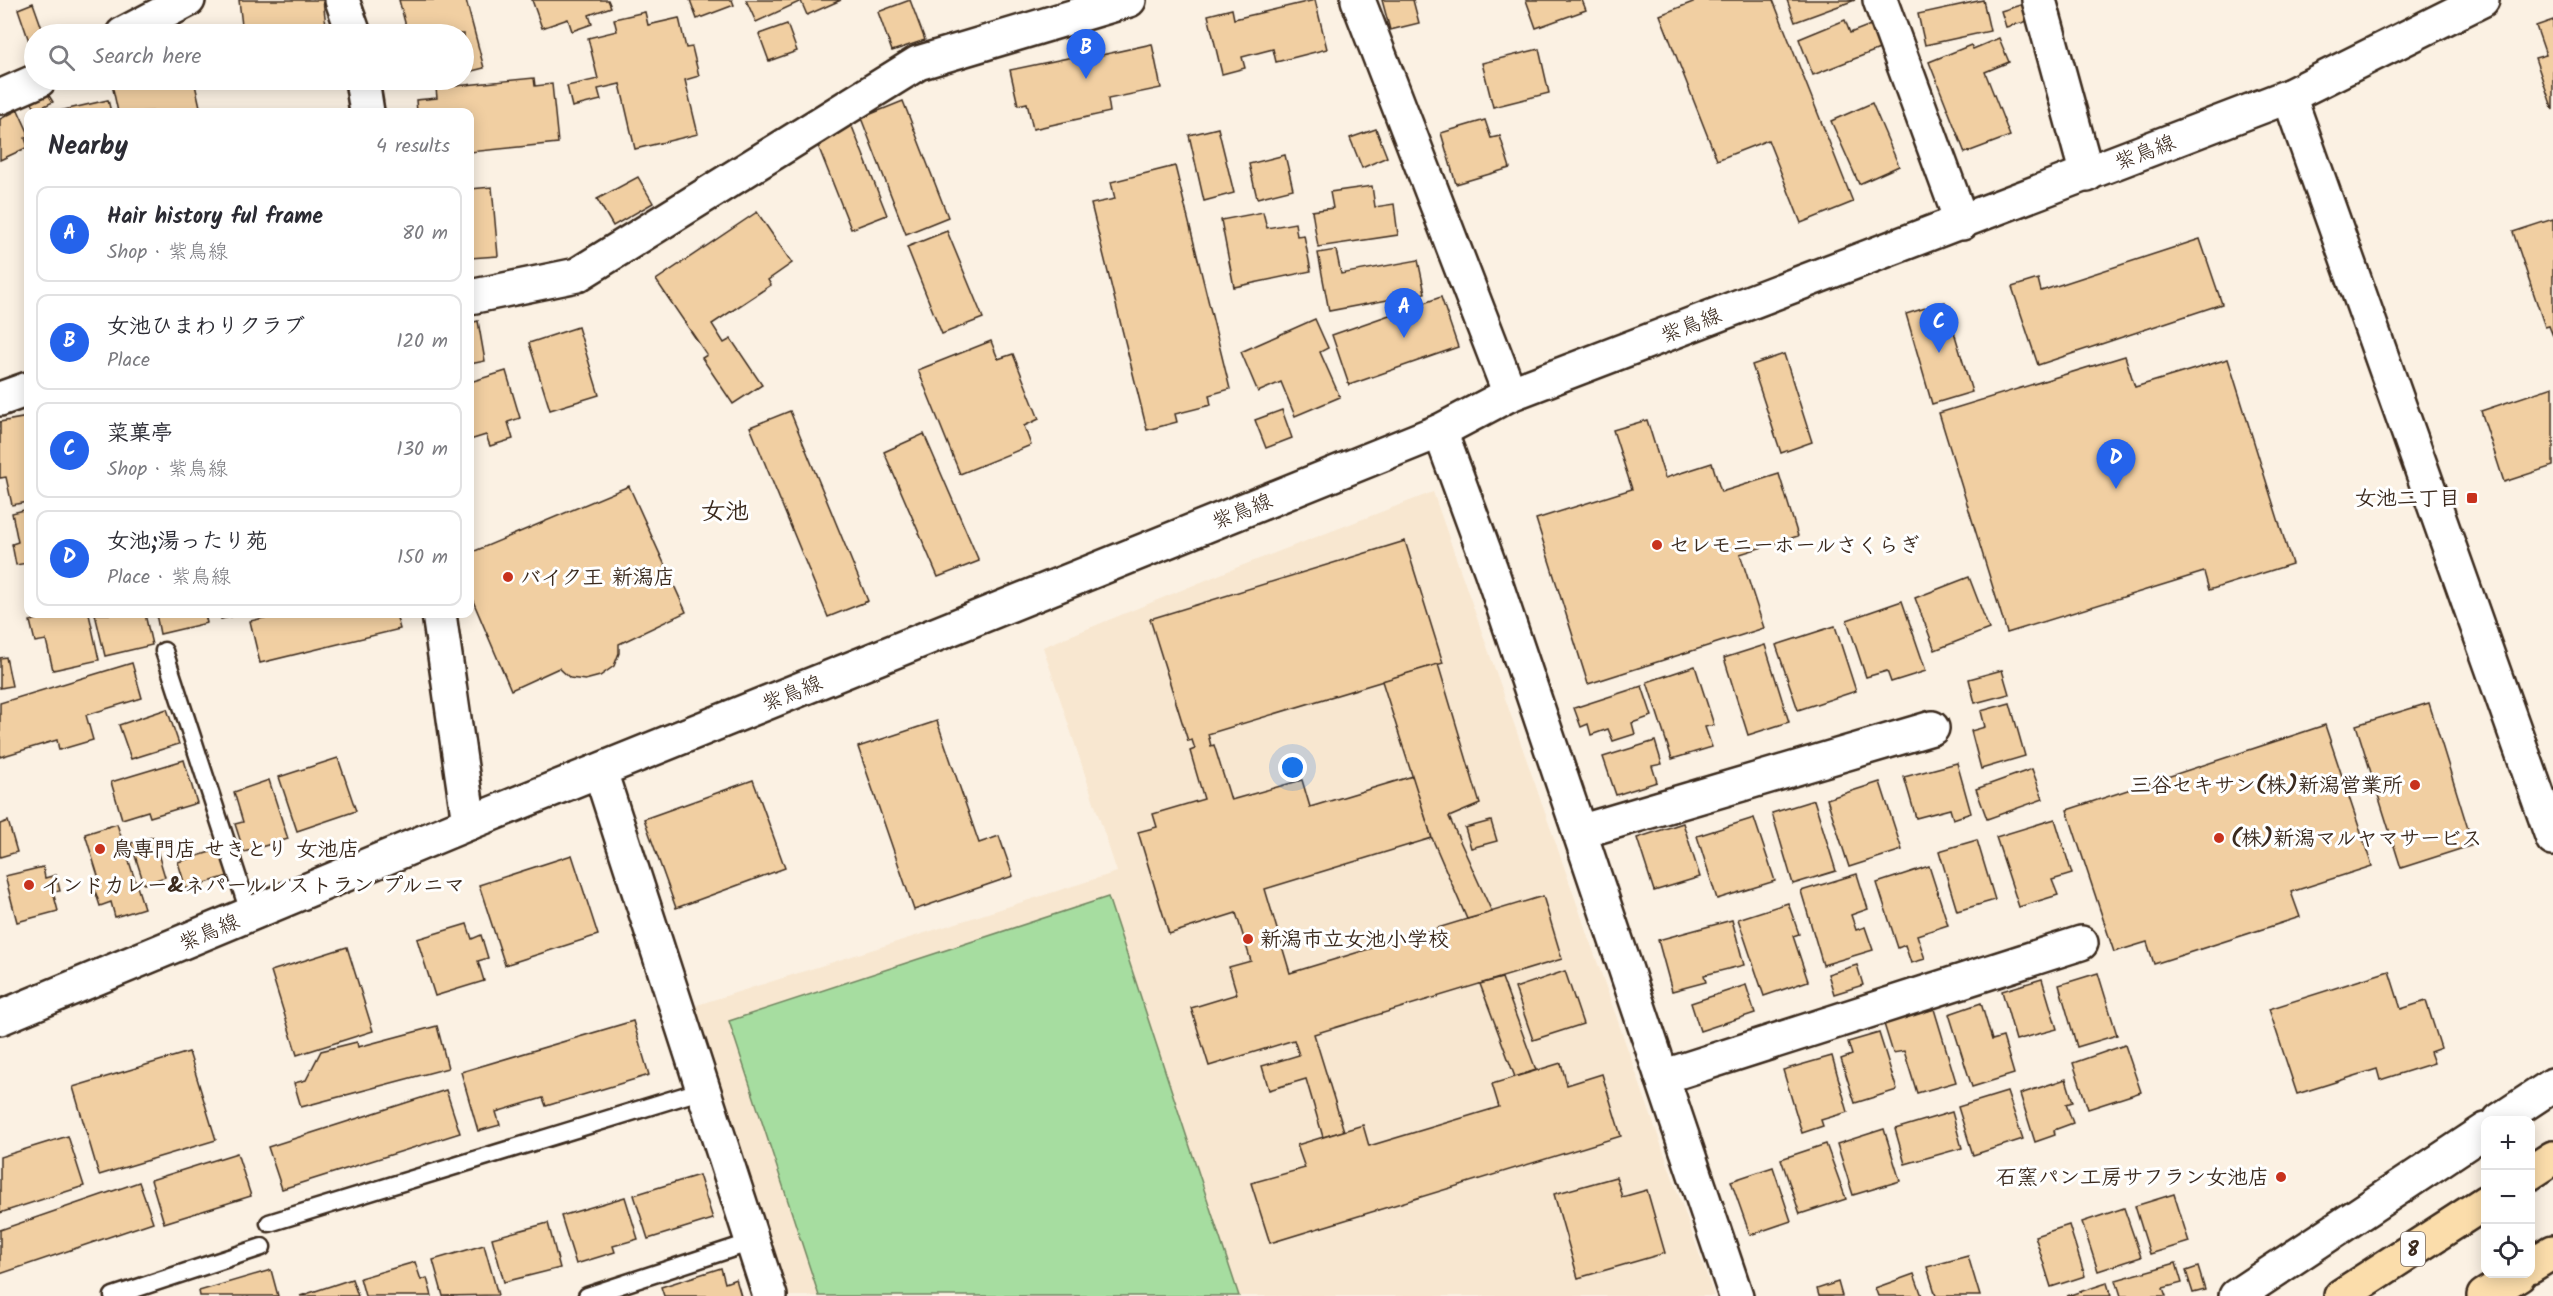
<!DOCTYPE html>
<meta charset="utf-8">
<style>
:root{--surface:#fff;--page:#f2f2f3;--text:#2b2b33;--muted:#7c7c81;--line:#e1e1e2;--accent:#2563eb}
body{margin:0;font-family:Kalam,"Klee One",sans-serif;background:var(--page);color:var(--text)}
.controls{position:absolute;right:18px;bottom:18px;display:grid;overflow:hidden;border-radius:12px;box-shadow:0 3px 15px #0003}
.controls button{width:54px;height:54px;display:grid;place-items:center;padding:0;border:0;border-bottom:2px solid var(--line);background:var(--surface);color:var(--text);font:30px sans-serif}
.you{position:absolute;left:1293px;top:768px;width:21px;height:21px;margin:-15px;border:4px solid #fff;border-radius:50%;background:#1a73e8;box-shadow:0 0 0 9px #1a73e833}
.badge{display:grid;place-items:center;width:39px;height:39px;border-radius:50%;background:var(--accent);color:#fff;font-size:20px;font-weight:700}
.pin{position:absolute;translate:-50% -50px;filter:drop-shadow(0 2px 3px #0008)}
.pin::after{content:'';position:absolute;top:32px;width:21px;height:18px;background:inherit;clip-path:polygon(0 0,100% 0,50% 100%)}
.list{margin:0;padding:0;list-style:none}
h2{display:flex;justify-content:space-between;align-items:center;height:78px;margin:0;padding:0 24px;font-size:26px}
h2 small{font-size:20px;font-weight:400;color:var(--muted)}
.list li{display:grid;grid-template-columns:39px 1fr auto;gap:18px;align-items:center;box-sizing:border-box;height:96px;margin:0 12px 12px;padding:0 12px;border:2px solid var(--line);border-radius:12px}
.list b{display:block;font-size:22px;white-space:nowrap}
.list p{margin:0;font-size:20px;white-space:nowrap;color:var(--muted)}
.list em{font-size:20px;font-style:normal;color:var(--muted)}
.icon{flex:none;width:33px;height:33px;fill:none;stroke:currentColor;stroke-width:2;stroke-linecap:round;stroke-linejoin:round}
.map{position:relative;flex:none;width:2553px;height:1296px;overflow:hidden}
.search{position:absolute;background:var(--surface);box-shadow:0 3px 15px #0003;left:24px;top:24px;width:450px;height:66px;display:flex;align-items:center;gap:15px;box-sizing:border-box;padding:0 21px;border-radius:33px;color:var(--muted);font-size:22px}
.panel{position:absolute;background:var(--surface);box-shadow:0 3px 15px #0003;left:24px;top:108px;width:450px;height:510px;border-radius:12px}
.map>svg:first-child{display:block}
.built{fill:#f8e7d0}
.grass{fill:#a6dda0;stroke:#70845f;stroke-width:1.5}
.building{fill:#f1cfa2;stroke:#3b2a1e;stroke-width:1.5}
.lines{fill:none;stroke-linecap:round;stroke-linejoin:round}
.service-casing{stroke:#3b2a1e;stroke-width:21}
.minor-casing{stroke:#3b2a1e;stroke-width:38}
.tertiary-casing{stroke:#3b2a1e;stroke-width:38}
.trunk-casing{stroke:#3b2a1e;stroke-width:38}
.service{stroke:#fff;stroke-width:16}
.minor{stroke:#fff;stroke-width:33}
.tertiary{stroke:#fff;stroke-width:33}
.trunk{stroke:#fbddab;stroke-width:33}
.poi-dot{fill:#c8321e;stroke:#fff;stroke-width:2}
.labels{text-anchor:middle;stroke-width:6;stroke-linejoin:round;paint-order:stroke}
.shield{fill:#fff;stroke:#766a62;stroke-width:1.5}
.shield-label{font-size:20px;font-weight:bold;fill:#3b2a1e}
.street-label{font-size:21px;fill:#3b2a1e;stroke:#fff}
.poi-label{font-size:21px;font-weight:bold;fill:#3b2a1e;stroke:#fff;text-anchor:start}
.quarter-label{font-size:24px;font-weight:bold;fill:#3b2a1e;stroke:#fff}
</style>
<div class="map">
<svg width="2553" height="1296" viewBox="0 0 2553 1296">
<rect width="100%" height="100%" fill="#fbf1e3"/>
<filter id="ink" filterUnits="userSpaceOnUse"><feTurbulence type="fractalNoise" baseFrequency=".0167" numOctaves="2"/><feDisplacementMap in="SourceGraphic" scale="12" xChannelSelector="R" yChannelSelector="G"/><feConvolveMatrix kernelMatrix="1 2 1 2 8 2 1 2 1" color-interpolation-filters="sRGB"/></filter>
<g filter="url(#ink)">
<path class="built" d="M1433 492 1714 1296H789L694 1006 1117 872 1043 647 1228 571Z"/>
<path class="grass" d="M1108 897 1239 1296H819L729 1021Z"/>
<g class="building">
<path d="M239 0H323L327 34H243Z"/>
<path d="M399 0H466L484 68 464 73V34H408Z"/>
<path d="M532 0H608L611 7 589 15 592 24 572 31 568 19 542 28Z"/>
<path d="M690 0H732L734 5 697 19Z"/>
<path d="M746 0H841L807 15 801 1 756 22Z"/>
<path d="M910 0 925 40 892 51 878 12Z"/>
<path d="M1315 0 1327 49 1276 62 1273 49 1242 57 1245 68 1222 74 1208 15 1232 9 1234 19Z"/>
<path d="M1382 0H1413L1419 23 1390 30Z"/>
<path d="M1526 0H1582L1586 10 1536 28Z"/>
<path d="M1698 0H1773L1853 202 1801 223 1768 140 1717 160 1660 15Z"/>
<path d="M1787 0H1855L1795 22Z"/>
<path d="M1983 0 1990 31 1925 45 1918 14Z"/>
<path d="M33 3 44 34H34V46L31 47 18 9Z"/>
<path d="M2027 3 2032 20 2006 27 2001 11Z"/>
<path d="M645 12 648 25 679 18 686 48 692 47 699 76 685 80 698 134 635 149 620 84 598 89 601 100 572 107 567 86 598 79 588 38 617 31 614 19Z"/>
<path d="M1845 20 1850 33 1873 24 1882 48 1813 75 1799 39Z"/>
<path d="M2553 20V110L2535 58 2546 55 2536 26Z"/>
<path d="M787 24 797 51 769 61 759 34Z"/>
<path d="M1999 38 2009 62 1985 72 2010 136 1965 153 1929 62 1971 45 1973 49Z"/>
<path d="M1152 44 1161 88 1108 99 1110 112 1033 129 1027 103 1018 105 1010 70 1073 57 1074 61Z"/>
<path d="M1539 49 1549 93 1493 107 1482 63Z"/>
<path d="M534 78 535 86 552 84 558 143 470 152V112H417L416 100 437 98 436 88Z"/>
<path d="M111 80H194L201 111 118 112Z"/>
<path d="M48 94 53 102 36 110 32 103Z"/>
<path d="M108 100 111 112H55Z"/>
<path d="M903 101 948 217 906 234 861 118Z"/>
<path d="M1872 103 1899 166 1859 184 1831 121Z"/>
<path d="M18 110 28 132V136L25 138 28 147 0 160V119Z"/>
<path d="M1485 120 1491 138 1500 136 1510 168 1456 184 1441 133Z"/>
<path d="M851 124 887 215 851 229 815 138Z"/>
<path d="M1218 128 1234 193 1204 201 1189 135Z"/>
<path d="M1376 129 1387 157 1362 168 1350 138Z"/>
<path d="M1285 155 1293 189 1257 198 1249 164Z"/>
<path d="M1175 166 1230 389 1209 395 1211 405 1175 414 1177 422 1147 430 1091 204 1115 199 1111 182Z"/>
<path d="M638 177 653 203 613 226 597 199Z"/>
<path d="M1372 186 1375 207 1394 204 1398 235 1318 247 1312 211 1333 208 1330 192Z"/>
<path d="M492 187 498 256 470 258V189Z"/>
<path d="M757 212 792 263 768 280 771 285 712 324 724 343 731 339 762 385 733 404 702 358 707 355 656 280Z"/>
<path d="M1263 212 1267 228 1295 223 1297 236 1304 235 1311 271 1234 287 1221 220Z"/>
<path d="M2553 219V336L2549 326 2545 327 2513 232Z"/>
<path d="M947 231 983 318 942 334 907 247Z"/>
<path d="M2200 239 2222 304 2038 365 2012 287 2038 279 2041 291Z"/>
<path d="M1336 250 1341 274 1418 260 1425 293 1329 311 1318 253Z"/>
<path d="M1441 297 1458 347 1349 385 1332 335Z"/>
<path d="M1945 302 1972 392 1932 404 1906 314Z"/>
<path d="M1315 319 1328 348 1320 352 1340 397 1295 416 1281 382 1258 392 1241 352Z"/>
<path d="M478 321 485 361 470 364V323Z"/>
<path d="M578 327 599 395 550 410 529 343Z"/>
<path d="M991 341 998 359 1013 354 1039 419 1024 426 1031 445 960 474 918 370Z"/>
<path d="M1784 354 1812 442 1781 453 1752 365Z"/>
<path d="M2125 356 2135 387 2228 359 2292 564 2209 590 2204 572 2007 633 1939 413Z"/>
<path d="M506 371 520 418 508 422 513 439 490 446 486 435 470 440V382Z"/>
<path d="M2553 387V466L2504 482 2481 411Z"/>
<path d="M1282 410 1292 438 1266 448 1255 420Z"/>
<path d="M790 411 868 601 828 617 750 427Z"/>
<path d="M28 417V502L12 505 6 477 0 478V422Z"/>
<path d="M1647 420 1665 478 1712 463 1721 492 1779 474 1798 536 1740 554 1764 628 1588 684 1536 519 1632 489 1613 430Z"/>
<path d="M924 434 979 561 938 577 884 452Z"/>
<path d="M629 486 686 612 619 644V653L614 666 600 676 585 680 570 678 559 668 511 690 470 594V553Z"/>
<path d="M28 509V568L27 563 16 565 12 544 18 542 12 513Z"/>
<path d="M1405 541 1443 663 1208 734 1211 746 1214 745 1231 800 1302 780 1310 807 1413 776 1432 838 1265 889 1290 973 1543 896 1562 959 1314 1034 1344 1131 1323 1137 1306 1079 1269 1090 1262 1066 1299 1055 1294 1040 1209 1066 1191 1008 1237 994 1229 967 1251 961 1236 913 1169 934 1138 832 1157 827 1153 814 1204 799 1190 751 1195 749 1192 740 1188 741 1150 619Z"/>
<path d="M1969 577 1989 629 1935 650 1915 598Z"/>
<path d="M1902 601 1926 671 1891 682 1887 671 1866 677 1847 620Z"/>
<path d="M39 614H89L99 660 53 670 46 640 35 642 30 621 40 619Z"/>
<path d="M95 614H145L152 645 105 656Z"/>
<path d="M156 614H205L207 623 160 634Z"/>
<path d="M219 614H242L221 619Z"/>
<path d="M282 614H396L400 629 260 663 250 621Z"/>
<path d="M1835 626 1856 691 1798 710 1776 645Z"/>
<path d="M1765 645 1789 722 1748 735 1724 658Z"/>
<path d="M6 657 12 686 0 688V658Z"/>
<path d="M132 663 142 698 86 715 93 740 59 750 57 740 0 757V703Z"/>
<path d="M1438 664 1480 804 1449 817 1492 912 1467 919 1432 838 1382 681Z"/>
<path d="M1695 666 1714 725 1705 727 1712 747 1672 759 1647 682Z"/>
<path d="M2002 670 2009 694 1975 703 1969 679Z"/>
<path d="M1642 686 1652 716 1632 723 1635 734 1613 741 1608 729 1591 735 1588 724 1581 727 1574 708Z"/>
<path d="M2010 703 2025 756 1981 769 1971 731 1985 727 1981 711Z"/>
<path d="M2429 703 2473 845 2401 868 2356 725Z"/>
<path d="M167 709 179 744 131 759 119 725Z"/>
<path d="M937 721 979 843 999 836 1013 876 914 910 858 747Z"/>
<path d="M2325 725 2372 866 2291 892 2300 917 2154 964 2147 942 2114 952 2067 810Z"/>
<path d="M1655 741 1662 764 1652 766 1657 782 1616 795 1603 757Z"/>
<path d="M338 758 356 811 297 831 279 777Z"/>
<path d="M184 760 197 803 150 817 148 811 122 819 111 782Z"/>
<path d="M1957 763 1971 813 1953 819 1950 809 1916 818 1904 777Z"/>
<path d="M2032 769 2043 799 1987 819 1976 789Z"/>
<path d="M269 780 288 839 244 852 235 824 243 822 234 792Z"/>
<path d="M753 780 785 868 676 908 644 819Z"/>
<path d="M1880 782 1902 850 1849 867 1827 799Z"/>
<path d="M1814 800 1836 871 1793 884 1772 813Z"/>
<path d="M1754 818 1775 881 1717 899 1697 836Z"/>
<path d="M2055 819 2072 874 2052 880 2058 895 2019 907 1996 837Z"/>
<path d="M8 821 17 852 0 857V824Z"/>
<path d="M1491 821 1497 841 1471 848 1465 828Z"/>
<path d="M1683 823 1700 877 1654 891 1637 838Z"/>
<path d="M117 824 144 908 115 917 111 902 100 906 92 881 99 879 85 834Z"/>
<path d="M153 837 165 877 144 884 131 843Z"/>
<path d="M1977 840 1995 900 1957 911 1939 851Z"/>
<path d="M220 849 228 876 186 889 178 862Z"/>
<path d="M572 855 598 935 505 965 479 885Z"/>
<path d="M1929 866 1948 925 1917 935 1925 959 1911 963 1905 945 1898 948 1877 883Z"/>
<path d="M43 867 45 878 56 875 60 891 53 892 58 911 17 922 5 876Z"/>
<path d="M1857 874 1868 909 1851 915 1856 930 1865 927 1873 950 1823 965 1801 891Z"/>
<path d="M1788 903 1799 934 1793 936 1808 981 1764 996 1738 919Z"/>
<path d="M1732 920 1744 965 1704 975 1706 982 1672 991 1658 940Z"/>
<path d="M467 924 472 939 481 935 488 958 478 961 484 981 435 996 417 939Z"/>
<path d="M347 947 373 1031 297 1055 271 971Z"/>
<path d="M1857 965 1863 985 1834 994 1828 974Z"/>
<path d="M1565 971 1583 1024 1533 1040 1515 988Z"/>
<path d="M2389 971 2401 1009 2426 1001 2441 1048 2430 1052 2434 1063 2380 1080 2377 1069 2297 1094 2269 1009Z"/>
<path d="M2098 973 2117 1035 2077 1047 2059 985Z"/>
<path d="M1502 978 1536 1070 1515 1077 1480 984Z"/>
<path d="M2042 979 2057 1029 2016 1040 2002 991Z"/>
<path d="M1746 985 1755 1013 1700 1031 1691 1003Z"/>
<path d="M1981 1003 1992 1040 2003 1037 2014 1074 1972 1087 1949 1014Z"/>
<path d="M1934 1009 1956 1082 1917 1093 1904 1051 1893 1053 1884 1024Z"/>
<path d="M633 1021 649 1075 546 1106 543 1098 496 1112 500 1125 478 1131 461 1072Z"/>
<path d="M437 1026 448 1068 301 1107 294 1083 306 1080 321 1051 357 1042 358 1047Z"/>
<path d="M1879 1033 1897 1090 1855 1103 1841 1059 1852 1055 1848 1042Z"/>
<path d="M2125 1045 2141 1092 2088 1109 2073 1063Z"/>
<path d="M189 1052 216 1140 99 1175 73 1087Z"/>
<path d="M1832 1056 1848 1112 1821 1120 1823 1126 1802 1133 1783 1070Z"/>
<path d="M1561 1063 1567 1085 1602 1074 1621 1136 1270 1243 1251 1183 1305 1168 1297 1145 1363 1125 1369 1146 1499 1107 1492 1084Z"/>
<path d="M2066 1079 2073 1102 2066 1104 2073 1123 2054 1130 2055 1135 2035 1142 2020 1094Z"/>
<path d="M446 1090 460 1133 282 1189 268 1147Z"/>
<path d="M2007 1092 2023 1139 1973 1155 1958 1107Z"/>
<path d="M1952 1112 1962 1148 1905 1164 1895 1129Z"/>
<path d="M1884 1129 1900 1181 1853 1195 1837 1144Z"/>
<path d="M68 1136 84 1186 0 1213V1157Z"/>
<path d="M1826 1144 1846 1199 1800 1214 1781 1159Z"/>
<path d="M237 1153 251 1196 164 1223 151 1180Z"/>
<path d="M1773 1167 1791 1221 1750 1235 1731 1181Z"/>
<path d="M699 1175 713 1219 648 1239 634 1195Z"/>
<path d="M1616 1177 1622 1197 1647 1190 1665 1253 1578 1278 1554 1194Z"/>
<path d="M139 1182 153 1222 0 1274V1230Z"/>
<path d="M2174 1194 2189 1242 2150 1254 2135 1206Z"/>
<path d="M625 1197 638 1239 613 1246 615 1252 576 1264 561 1216Z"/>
<path d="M2124 1208 2141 1257 2098 1271 2082 1222Z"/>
<path d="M548 1223 560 1268 504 1282 492 1238Z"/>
<path d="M2069 1225 2085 1276 2051 1287 2035 1236Z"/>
<path d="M484 1245 498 1295 443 1296 433 1260Z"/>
<path d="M1968 1256 1980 1296H1936L1927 1267Z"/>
<path d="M415 1262 421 1280 427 1278 432 1296H365L360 1278Z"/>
<path d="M2176 1263 2182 1283 2163 1288 2166 1296H2121L2116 1280Z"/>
<path d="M2198 1267 2205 1290 2193 1293 2186 1271Z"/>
<path d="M721 1268 725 1283 736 1279 741 1296H664L661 1287Z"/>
<path d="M271 1270 278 1296H200L199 1291Z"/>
<path d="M1914 1274 1922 1296H1878L1875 1288Z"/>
<path d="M352 1279 358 1296H300Z"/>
<path d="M1838 1282 1842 1296H1819L1817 1289Z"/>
<path d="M2107 1283 2111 1296H2067Z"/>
</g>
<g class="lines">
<defs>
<g id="service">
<path d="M164 651 250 915"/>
<path d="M269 1223 703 1090"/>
<path d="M113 1296 262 1247"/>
<path d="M587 1296 752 1242"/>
</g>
<g id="minor">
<path d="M342 0 354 34"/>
<path d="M1358 0 1510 394"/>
<path d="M1880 0 1962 223"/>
<path d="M2039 0 2087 175"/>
<path d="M123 34 188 0"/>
<path d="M362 80 367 112"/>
<path d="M0 97 39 80"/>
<path d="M470 297 577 275 918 63 1129 0"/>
<path d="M0 399 28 389"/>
<path d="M1440 431 1491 570 1736 1296"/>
<path d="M439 614 469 823"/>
<path d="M600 771 770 1296"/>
<path d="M1579 832 1932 728"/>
<path d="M1662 1077 2081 943"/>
<path d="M2500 1120 2553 1085"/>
<path d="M2236 1296 2486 1130"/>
</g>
<g id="tertiary">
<path d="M2289 96 2553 839"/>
<path d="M0 1018 469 823 1440 431 1510 394 2289 96 2482 0"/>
</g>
<g id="trunk">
<path d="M2530 1173 2553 1158"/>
<path d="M2530 1266 2553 1252"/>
<path d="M2341 1296 2486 1202"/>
<path d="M2484 1296 2519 1274"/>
</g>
</defs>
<use href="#service" class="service-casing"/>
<use href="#minor" class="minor-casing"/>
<use href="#tertiary" class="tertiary-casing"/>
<use href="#trunk" class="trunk-casing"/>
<use href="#service" class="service"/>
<use href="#minor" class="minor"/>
<use href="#tertiary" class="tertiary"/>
<use href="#trunk" class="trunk"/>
</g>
</g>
<g class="poi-dot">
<rect x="2466" y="492" width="12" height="12" rx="3"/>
<circle cx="1657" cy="545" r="6"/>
<circle cx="508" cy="577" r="6"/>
<circle cx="2415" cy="785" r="6"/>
<circle cx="2219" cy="838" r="6"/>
<circle cx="100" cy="849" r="6"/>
<circle cx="29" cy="885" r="6"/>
<circle cx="1248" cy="939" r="6"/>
<circle cx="2281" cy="1177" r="6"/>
</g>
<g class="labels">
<rect class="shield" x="2401" y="1232" width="24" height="34" rx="4.5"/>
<g class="shield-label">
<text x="2413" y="1256">8</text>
</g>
<g class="street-label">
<text transform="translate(2145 152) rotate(-21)" y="7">紫鳥線</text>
<text transform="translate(1691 325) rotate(-21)" y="7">紫鳥線</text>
<text transform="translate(1242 511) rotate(-22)" y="7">紫鳥線</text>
<text transform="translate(792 693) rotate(-22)" y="7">紫鳥線</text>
<text transform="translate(209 932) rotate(-23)" y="7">紫鳥線</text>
</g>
<g class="poi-label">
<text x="2460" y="505" text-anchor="end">女池二丁目</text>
<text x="1669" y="552">セレモニーホールさくらぎ</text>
<text x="520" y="584">バイク王 新潟店</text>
<text x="2403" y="792" text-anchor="end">三谷セキサン(株)新潟営業所</text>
<text x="2231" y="845">(株)新潟マルヤマサービス</text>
<text x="112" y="856">鳥専門店 せきとり 女池店</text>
<text x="41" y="892">インドカレー&amp;ネパールレストラン プルニマ</text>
<text x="1260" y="946">新潟市立女池小学校</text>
<text x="2269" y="1184" text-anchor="end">石窯パン工房サフラン女池店</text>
</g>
<g class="quarter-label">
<text x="725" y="519">女池</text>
</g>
</g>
</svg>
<div class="controls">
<button>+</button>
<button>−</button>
<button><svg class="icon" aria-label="locate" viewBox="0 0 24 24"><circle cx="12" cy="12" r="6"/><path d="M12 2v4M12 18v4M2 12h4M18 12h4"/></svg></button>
</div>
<div class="you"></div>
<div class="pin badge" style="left:1404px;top:338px">A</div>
<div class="pin badge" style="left:1086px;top:79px">B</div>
<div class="pin badge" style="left:1939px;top:353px">C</div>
<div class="pin badge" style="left:2116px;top:489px">D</div>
<div class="search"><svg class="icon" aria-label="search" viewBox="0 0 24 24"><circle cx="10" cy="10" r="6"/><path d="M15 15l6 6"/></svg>Search here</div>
<section class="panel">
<h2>Nearby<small>4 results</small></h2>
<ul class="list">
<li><span class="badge">A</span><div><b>Hair history ful frame</b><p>Shop · 紫鳥線</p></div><em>80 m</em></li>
<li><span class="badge">B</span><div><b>女池ひまわりクラブ</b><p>Place</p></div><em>120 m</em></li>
<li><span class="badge">C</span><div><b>菜菓亭</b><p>Shop · 紫鳥線</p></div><em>130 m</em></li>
<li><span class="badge">D</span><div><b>女池;湯ったり苑</b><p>Place · 紫鳥線</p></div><em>150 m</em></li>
</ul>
</section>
</div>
